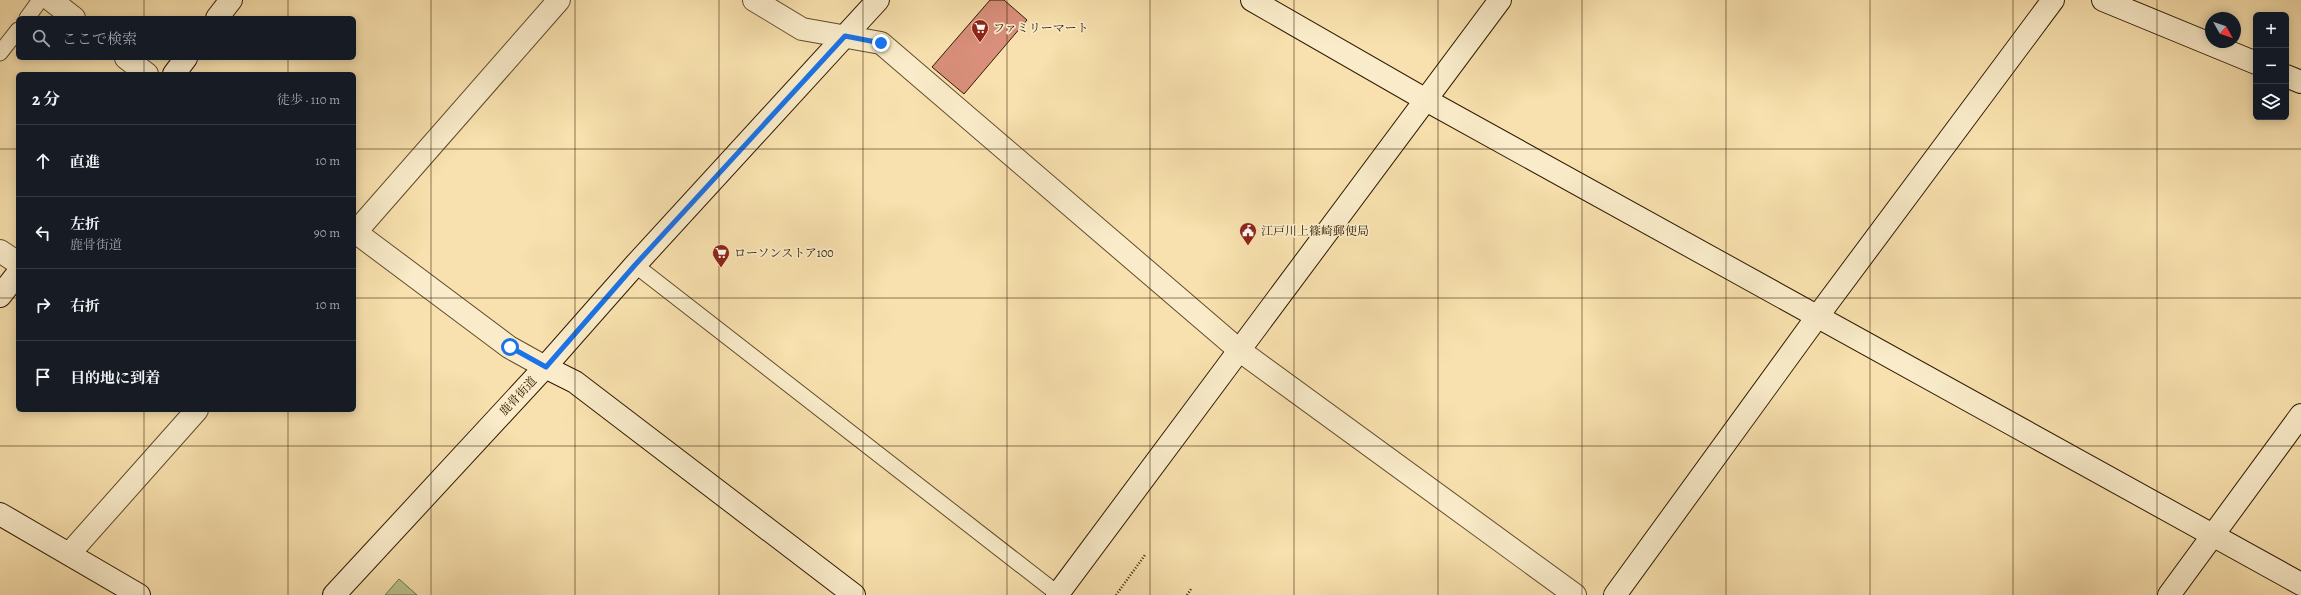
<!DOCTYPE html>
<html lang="ja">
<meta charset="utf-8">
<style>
:root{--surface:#171b24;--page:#20242c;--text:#f1f3f6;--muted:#9ea1a6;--line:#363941}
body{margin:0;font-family:Alegreya,"Noto Serif JP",serif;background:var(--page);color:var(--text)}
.controls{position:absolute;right:12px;top:12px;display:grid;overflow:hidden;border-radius:6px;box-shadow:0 2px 10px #0003}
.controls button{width:36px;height:36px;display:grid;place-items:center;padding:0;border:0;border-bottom:1px solid var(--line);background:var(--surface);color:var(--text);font:20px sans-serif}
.compass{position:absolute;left:2205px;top:12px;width:36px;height:36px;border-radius:50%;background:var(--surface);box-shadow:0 2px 10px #0003;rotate:130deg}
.stop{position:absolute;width:12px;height:12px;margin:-9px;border:3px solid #1a73e8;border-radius:50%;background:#fff}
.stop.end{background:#1a73e8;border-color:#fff;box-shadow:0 1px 4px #0008}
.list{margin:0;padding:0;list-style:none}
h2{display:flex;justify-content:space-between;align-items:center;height:52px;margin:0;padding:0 16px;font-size:17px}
h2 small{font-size:13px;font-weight:400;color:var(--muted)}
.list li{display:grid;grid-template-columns:26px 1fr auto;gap:12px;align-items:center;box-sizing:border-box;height:72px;padding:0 16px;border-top:1px solid var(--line)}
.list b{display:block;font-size:15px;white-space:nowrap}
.list p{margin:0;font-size:13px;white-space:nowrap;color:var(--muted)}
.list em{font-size:13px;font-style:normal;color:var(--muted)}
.icon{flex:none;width:22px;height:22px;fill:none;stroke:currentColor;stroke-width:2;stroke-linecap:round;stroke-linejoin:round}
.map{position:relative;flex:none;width:2301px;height:595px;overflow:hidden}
.search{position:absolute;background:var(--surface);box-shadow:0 2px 10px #0003;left:16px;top:16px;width:340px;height:44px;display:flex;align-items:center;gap:10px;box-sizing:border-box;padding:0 14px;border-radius:6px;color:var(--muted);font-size:15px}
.panel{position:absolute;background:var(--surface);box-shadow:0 2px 10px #0003;left:16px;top:72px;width:340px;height:340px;border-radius:6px}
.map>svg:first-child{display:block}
.green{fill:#b9c38d;stroke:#746e46}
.building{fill:#d98f7b;stroke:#301a00}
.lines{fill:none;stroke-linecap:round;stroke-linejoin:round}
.lane-casing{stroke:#624c2c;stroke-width:17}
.street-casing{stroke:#624c2c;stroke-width:24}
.secondary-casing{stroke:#301a00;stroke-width:24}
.path{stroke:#301a00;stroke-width:2.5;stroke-dasharray:1 2;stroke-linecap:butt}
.lane{stroke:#faecca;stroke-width:15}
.street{stroke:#faecca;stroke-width:22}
.secondary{stroke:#faecca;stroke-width:22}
.route{stroke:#1a73e8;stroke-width:5}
.grid{fill:none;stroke:#301a00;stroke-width:1;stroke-opacity:0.55}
.labels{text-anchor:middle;stroke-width:3.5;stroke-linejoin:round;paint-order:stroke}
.poi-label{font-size:12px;fill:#301a00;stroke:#faecca;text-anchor:start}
.street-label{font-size:12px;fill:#301a00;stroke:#faecca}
</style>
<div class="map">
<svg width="2301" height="595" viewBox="0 0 2301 595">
<rect width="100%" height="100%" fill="#f8e1ae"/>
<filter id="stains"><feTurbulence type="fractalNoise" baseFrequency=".005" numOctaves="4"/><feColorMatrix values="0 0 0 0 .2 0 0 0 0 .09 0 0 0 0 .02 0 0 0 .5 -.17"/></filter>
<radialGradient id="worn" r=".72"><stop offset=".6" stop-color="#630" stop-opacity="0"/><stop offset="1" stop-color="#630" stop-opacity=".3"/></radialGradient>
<path class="green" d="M399 579 417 595H385Z"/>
<path class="building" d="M990 0H1004L1027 20 964 94 932 67Z"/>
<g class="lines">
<defs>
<g id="lane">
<path d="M27 18 40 0"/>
<path d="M0 53 18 30"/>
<path d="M635 265 1058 594"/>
</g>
<g id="street">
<path d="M51 0 74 18"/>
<path d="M754 0 802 29 881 43 1239 350 1575 595"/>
<path d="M126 58 147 74"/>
<path d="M354 231 509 347 545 367"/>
<path d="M354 234 559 0"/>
<path d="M0 251 18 263"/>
<path d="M69 554 197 410"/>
</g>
<g id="secondary">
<path d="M1252 0 1426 100 2301 584"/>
<path d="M2103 0 2256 63"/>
<path d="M217 18 231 0"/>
<path d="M174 74 186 58"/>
<path d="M2286 76 2301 82"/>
<path d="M0 296 18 273"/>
<path d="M545 367 575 382 854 595"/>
<path d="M0 514 139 595"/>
<path d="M334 595 545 367 635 265 878 0"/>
<path d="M1057 595 1500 0"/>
<path d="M1615 595 1817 317 2053 0"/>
<path d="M2169 595 2301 415"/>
</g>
</defs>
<use href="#lane" class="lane-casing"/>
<use href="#street" class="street-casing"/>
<use href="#secondary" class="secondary-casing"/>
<g class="path">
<path d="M1116 595 1145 555"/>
<path d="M1187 595 1191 589"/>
</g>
<use href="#lane" class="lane"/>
<use href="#street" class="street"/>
<use href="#secondary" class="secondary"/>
</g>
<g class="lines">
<path class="route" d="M510 347 546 367 635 265 845 36 881 43"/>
</g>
<path class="grid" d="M144 0V18M288 0V18M431 0V595M575 0V595M719 0V595M863 0V595M1007 0V595M1150 0V595M1294 0V595M1438 0V595M1582 0V595M1726 0V595M1870 0V595M2013 0V595M2157 0V595M144 58V74M288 58V74M0 149H18M354 149H2301M0 298H18M354 298H2301M144 410V595M288 410V595M0 446H2301"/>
<defs>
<symbol id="supermarket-pin" viewBox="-11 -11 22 30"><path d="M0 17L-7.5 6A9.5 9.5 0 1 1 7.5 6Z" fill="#8f2418" stroke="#faecca"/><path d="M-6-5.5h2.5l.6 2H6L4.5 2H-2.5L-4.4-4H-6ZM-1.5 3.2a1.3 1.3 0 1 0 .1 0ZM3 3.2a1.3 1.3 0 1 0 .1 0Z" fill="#fff"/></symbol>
<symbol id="civic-pin" viewBox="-11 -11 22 30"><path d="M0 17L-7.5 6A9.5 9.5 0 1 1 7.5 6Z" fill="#8f2418" stroke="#faecca"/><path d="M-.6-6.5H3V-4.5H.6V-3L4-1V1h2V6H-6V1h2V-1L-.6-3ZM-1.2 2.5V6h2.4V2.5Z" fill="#fff"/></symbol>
</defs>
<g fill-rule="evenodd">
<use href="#supermarket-pin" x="970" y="18" width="20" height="27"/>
<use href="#civic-pin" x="1238" y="221" width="20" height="27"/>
<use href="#supermarket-pin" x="711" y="243" width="20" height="27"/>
</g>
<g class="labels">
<g class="poi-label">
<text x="993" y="32">ファミリーマート</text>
<text x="1261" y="235">江戸川上篠崎郵便局</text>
<text x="734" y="257">ローソンストア100</text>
</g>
<g class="street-label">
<text transform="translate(518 396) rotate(-47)" y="4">鹿骨街道</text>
</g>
</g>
<rect width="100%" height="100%" filter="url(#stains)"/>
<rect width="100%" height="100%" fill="url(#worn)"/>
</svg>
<div class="controls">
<button>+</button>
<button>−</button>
<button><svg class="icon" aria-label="layers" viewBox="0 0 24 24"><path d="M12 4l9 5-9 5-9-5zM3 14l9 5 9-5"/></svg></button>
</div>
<svg class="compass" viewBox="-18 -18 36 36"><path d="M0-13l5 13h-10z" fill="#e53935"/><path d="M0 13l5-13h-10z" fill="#9ea1a6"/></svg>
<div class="stop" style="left:510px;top:347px"></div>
<div class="stop end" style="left:881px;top:43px"></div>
<div class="search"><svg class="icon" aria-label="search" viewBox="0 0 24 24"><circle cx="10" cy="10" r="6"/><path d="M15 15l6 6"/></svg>ここで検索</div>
<section class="panel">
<h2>2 分<small>徒歩 · 110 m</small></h2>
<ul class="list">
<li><svg class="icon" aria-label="ahead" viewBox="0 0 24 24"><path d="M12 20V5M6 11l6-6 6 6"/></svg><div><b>直進</b></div><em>10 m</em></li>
<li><svg class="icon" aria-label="left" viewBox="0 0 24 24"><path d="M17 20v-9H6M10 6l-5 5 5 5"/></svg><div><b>左折</b><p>鹿骨街道</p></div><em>90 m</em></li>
<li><svg class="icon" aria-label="right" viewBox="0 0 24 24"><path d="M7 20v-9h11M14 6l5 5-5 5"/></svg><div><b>右折</b></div><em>10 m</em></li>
<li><svg class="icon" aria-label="arrive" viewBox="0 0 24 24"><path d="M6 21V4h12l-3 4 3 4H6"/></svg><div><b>目的地に到着</b></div></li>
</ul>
</section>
</div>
